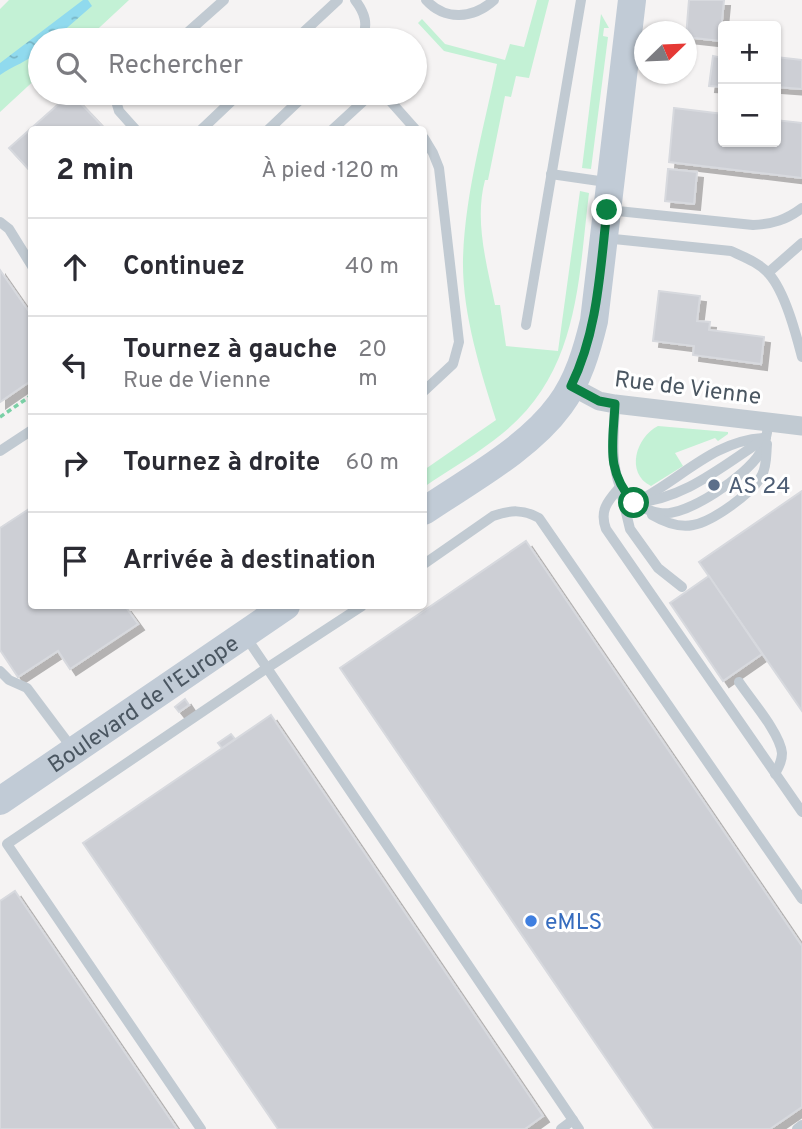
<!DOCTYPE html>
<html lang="fr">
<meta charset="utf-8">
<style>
:root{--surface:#fff;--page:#f7f7f7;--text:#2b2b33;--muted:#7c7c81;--line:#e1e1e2}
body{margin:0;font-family:Overpass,sans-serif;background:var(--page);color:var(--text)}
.controls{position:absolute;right:21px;top:21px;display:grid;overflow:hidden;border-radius:7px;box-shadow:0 2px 5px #0004}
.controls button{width:63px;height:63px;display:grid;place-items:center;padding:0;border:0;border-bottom:2px solid var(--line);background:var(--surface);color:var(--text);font:35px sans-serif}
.compass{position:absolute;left:634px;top:21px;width:63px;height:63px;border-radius:50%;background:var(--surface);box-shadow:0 2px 5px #0004;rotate:67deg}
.stop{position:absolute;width:21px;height:21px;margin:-16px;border:5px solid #0b8043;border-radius:50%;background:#fff}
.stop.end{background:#0b8043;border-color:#fff;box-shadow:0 2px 7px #0008}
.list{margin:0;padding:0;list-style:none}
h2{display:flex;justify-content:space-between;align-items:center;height:91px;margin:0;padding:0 28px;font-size:30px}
h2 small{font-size:23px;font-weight:400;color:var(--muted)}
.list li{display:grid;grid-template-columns:46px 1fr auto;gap:21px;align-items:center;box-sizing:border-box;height:98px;padding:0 28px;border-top:2px solid var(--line)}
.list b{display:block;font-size:26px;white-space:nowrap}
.list p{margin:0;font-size:23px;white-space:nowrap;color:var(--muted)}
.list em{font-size:23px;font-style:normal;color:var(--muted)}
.icon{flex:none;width:38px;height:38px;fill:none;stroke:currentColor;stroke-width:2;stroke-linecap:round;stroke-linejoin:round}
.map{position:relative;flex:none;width:802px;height:1129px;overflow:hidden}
.search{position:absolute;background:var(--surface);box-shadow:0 2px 5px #0004;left:28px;top:28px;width:399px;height:77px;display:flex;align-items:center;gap:18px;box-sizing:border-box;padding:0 24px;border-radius:38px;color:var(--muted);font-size:26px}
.panel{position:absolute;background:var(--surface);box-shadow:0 2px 5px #0004;left:28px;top:126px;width:399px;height:483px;border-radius:7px}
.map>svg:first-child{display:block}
.green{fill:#c3f1d5}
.water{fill:url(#water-ripples)}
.building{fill:#cdcfd5;stroke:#d7d9de;stroke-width:2;filter:url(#shadow)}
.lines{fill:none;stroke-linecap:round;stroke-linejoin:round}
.path{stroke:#7ad0a6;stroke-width:3.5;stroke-dasharray:5 3.5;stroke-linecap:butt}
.lane{stroke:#c1cad2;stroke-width:10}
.street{stroke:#c1cad2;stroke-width:19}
.secondary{stroke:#c1cbd6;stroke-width:28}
.route{stroke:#0b8043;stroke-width:9}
.service-dot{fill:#5c6f8a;stroke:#fff;stroke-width:2.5}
.shop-dot{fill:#3f7fe0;stroke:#fff;stroke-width:2.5}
.labels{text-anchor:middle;stroke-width:6;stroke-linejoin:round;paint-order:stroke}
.street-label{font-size:23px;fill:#4a5661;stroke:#fff}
.service-label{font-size:23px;fill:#4e5e75;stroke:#fff;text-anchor:start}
.shop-label{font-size:23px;fill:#366cbe;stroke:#fff;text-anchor:start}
</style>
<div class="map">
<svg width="802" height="1129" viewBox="0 0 802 1129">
<defs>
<pattern id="water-ripples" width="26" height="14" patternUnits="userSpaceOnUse" patternTransform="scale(1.75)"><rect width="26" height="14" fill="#90daee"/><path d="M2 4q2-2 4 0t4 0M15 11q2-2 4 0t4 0" fill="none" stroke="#78b4c4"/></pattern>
<filter id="shadow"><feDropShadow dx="6" dy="6" stdDeviation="0" flood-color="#0004"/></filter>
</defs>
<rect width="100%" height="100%" fill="#f5f3f3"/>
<g class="green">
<path d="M9 0H129L86 40H40V75L0 112V9Z"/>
<path d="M537 0H549L529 78 516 76 511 97 505 96 488 180H485C474 221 487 265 495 305H500L506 346 558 351 580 191 589 193C578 282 579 371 503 433 479 453 450 469 424 487V470L496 420C480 369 462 313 463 259 465 193 484 128 497 64L444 51 418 23 422 19 445 44 505 60 510 44 524 47Z"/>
<path d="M601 14 609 28H604L603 36 608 37 591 169 582 168Z"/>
<path d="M658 426 728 432V434L718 441 715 438 675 453 683 466 651 486C625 473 636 437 658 426Z"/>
</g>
<path class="water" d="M83 0H88L92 6 53 40H40V51C28 61 13 66 0 75V63Z"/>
<g class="building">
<path d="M689 0H724L720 41 686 37Z"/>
<path d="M713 56 723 58V87L709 86Z"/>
<path d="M776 57 802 60V89L776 87Z"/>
<path d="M71 93 106 130H32V173L9 148Z"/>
<path d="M674 108 723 114V142H776V120L802 123V178L669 162Z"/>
<path d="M668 169 697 172 694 204 665 201Z"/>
<path d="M0 270 32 316V380L0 402Z"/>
<path d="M659 291 700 296 697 321 710 322 709 330 764 337 761 364 693 355 694 346 653 341Z"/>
<path d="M802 491V711L699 562Z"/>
<path d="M32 507V606H125L138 624 70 669 58 651 18 677 0 650V528Z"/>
<path d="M526 541 802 946V1107L770 1129H654L340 668Z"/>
<path d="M709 576 762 654 723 681 670 603Z"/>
<path d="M185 699 189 705 179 712 175 707Z"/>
<path d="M271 715 543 1116 525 1129H278L83 843Z"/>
<path d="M231 734 235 739 222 748 218 743Z"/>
<path d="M15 891 177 1129H0V901Z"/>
</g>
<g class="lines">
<path class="path" d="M0 417 32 395"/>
<g class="lane">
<path d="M355 0C365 13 369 25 361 40"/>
<path d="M426 0C445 21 473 19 494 0"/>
<path d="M179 40 224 0"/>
<path d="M295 40 338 0"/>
<path d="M121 93 116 101 119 111 136 130"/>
<path d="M378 93 384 94 416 130"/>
<path d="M201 130 240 93"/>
<path d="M268 130 307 93"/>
<path d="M332 130 369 96 377 93"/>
<path d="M424 138 433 153 439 168 459 342 453 364 424 391"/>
<path d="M551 174 606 182"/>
<path d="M608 210 753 225C773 224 786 220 802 208"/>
<path d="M0 222 9 229 32 266"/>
<path d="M604 238 731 251C744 257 760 263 769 274 785 292 796 334 802 357"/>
<path d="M769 272 802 243"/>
<path d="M526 325 581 0"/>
<path d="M615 404C614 433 610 460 620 487 608 501 599 510 606 529L802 812"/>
<path d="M0 451 32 430"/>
<path d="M620 487C631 500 643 511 660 513 687 517 746 476 760 453 766 443 767 433 769 422"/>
<path d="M620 488 630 529 658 568 682 587"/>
<path d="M640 500C682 478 714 441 763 438"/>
<path d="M634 503C686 499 723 465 766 438"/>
<path d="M652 515C664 522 678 528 693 525 712 522 754 492 762 475 767 465 766 455 767 444"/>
<path d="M424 564 493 516C510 510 523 509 539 518L802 899"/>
<path d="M362 606 267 668 579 1129"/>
<path d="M0 671 9 680 27 688 72 748"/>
<path d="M739 682C751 700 780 733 782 753 782 761 779 766 775 774"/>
<path d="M201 1129 7 844 267 668 246 637"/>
<path d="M561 1129 573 1120"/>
<path d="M797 1129 802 1125"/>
</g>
<path class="street" d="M571 386 599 401 615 404 802 426"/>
<g class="secondary">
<path d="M424 511C468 481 528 449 560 405 578 381 587 350 594 321L632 0"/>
<path id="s1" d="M0 801 286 606"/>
</g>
</g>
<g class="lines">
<path class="route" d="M607 210C600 270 598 331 571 386L599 401 615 404C613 445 605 470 634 503"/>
</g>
<circle class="service-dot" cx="714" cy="485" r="7"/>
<circle class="shop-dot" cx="531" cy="921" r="7"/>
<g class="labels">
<g class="street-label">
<text transform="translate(688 387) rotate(7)" y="8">Rue de Vienne</text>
<text dy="8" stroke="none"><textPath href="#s1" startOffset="173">Boulevard de l'Europe</textPath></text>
</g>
<g class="service-label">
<text x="728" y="493">AS 24</text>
</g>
<g class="shop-label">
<text x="545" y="929">eMLS</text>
</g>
</g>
</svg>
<div class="controls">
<button>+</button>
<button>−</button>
</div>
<svg class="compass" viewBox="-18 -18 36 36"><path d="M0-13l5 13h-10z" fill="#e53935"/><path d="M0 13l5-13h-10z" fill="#7c7c81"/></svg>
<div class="stop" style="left:634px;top:503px"></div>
<div class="stop end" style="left:607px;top:210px"></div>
<div class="search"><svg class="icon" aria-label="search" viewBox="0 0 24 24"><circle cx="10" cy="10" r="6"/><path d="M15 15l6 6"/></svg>Rechercher</div>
<section class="panel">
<h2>2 min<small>À pied · 120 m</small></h2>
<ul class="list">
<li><svg class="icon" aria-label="ahead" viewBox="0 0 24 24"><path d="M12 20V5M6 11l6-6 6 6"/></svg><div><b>Continuez</b></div><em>40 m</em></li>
<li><svg class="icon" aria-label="left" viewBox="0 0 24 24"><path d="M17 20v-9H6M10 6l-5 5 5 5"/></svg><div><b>Tournez à gauche</b><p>Rue de Vienne</p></div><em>20 m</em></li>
<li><svg class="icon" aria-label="right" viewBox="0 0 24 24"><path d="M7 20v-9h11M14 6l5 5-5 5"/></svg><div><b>Tournez à droite</b></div><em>60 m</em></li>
<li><svg class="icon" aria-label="arrive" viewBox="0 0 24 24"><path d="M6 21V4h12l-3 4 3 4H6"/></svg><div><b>Arrivée à destination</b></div></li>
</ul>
</section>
</div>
